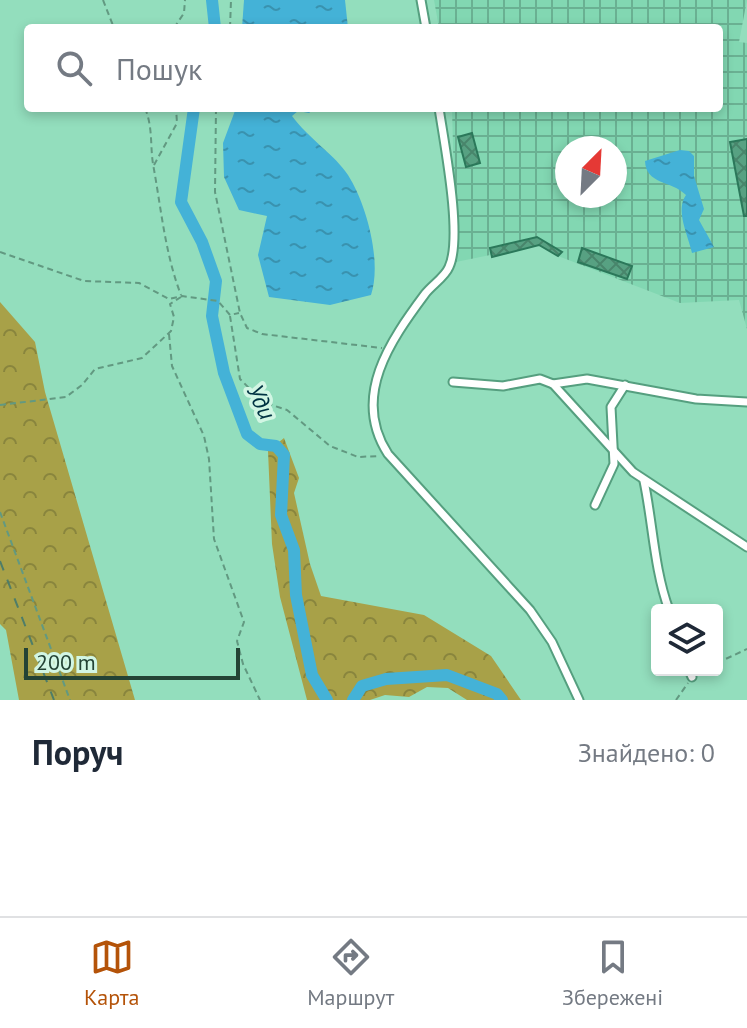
<!DOCTYPE html>
<html lang="uk">
<meta charset="utf-8">
<style>
:root{--surface:#fff;--page:#f2f2f3;--text:#1f2937;--muted:#747a83;--line:#e0e1e3;--accent:#b45309}
body{margin:0;font-family:"PT Sans",sans-serif;background:var(--page);color:var(--text)}
.controls{position:absolute;right:24px;bottom:24px;display:grid;overflow:hidden;border-radius:8px;box-shadow:0 4px 12px #0003}
.controls button{width:72px;height:72px;display:grid;place-items:center;padding:0;border:0;border-bottom:2px solid var(--line);background:var(--surface);color:var(--text);font:40px sans-serif}
.compass{position:absolute;left:555px;top:136px;width:72px;height:72px;border-radius:50%;background:var(--surface);box-shadow:0 4px 12px #0003;rotate:24deg}
.scale{position:absolute;left:24px;bottom:20px;width:216px;box-sizing:border-box;padding-left:8px;border:4px solid #244335;border-top:0;font-size:22px;line-height:28px;white-space:nowrap;color:#244335;-webkit-text-stroke:6px #d2f6e4;paint-order:stroke}
.list{margin:0;padding:0;list-style:none}
h2{display:flex;justify-content:space-between;align-items:center;height:104px;margin:0;padding:0 32px;font-size:34px}
h2 small{font-size:26px;font-weight:400;color:var(--muted)}
.icon{flex:none;width:44px;height:44px;fill:none;stroke:currentColor;stroke-width:2;stroke-linecap:round;stroke-linejoin:round}
.map{position:relative;flex:none;width:747px;height:700px;overflow:hidden}
.search{position:absolute;background:var(--surface);box-shadow:0 4px 12px #0003;left:24px;right:24px;top:24px;height:88px;display:flex;align-items:center;gap:20px;box-sizing:border-box;padding:0 28px;border-radius:8px;color:var(--muted);font-size:30px}
.sheet{height:216px;background:var(--surface)}
nav{display:flex;justify-content:space-around;align-items:center;box-sizing:border-box;height:112px;border-top:2px solid var(--line);background:var(--surface);font-size:22px;color:var(--muted)}
nav a{display:grid;justify-items:center;gap:4px}
nav .on{color:var(--accent)}
.map>svg:first-child{display:block}
.industrial{fill:url(#industrial-grid);fill-rule:evenodd}
.forest{fill:url(#forest-crowns)}
.water{fill:url(#water-ripples)}
.lines{fill:none;stroke-linecap:round;stroke-linejoin:round}
.river{stroke:#44b2d7;stroke-width:12}
.building{fill:url(#building-cross-hatch);stroke:#2b785a;stroke-width:2}
.minor-casing{stroke:#559f7f;stroke-width:11}
.path{stroke:#629981;stroke-width:2;stroke-dasharray:6 4;stroke-linecap:butt}
.minor{stroke:#fff;stroke-width:7}
.rail{stroke:#4e7d68;stroke-width:2;stroke-dasharray:10 10;stroke-linecap:butt}
.labels{text-anchor:middle;stroke-width:7;stroke-linejoin:round;paint-order:stroke}
.water-label{font-size:24px;font-style:italic;fill:#003242;stroke:#d2f6e4}
</style>
<div class="map">
<svg width="747" height="700" viewBox="0 0 747 700">
<defs>
<pattern id="industrial-grid" width="8" height="8" patternUnits="userSpaceOnUse" patternTransform="scale(2)"><rect width="8" height="8" fill="#82d7b2"/><path d="M0 4h8M4 0v8" fill="none" stroke="#6ab092"/></pattern>
<pattern id="forest-crowns" width="20" height="18" patternUnits="userSpaceOnUse" patternTransform="scale(2)"><rect width="20" height="18" fill="#a8a148"/><path d="M2 6a3 3 0 1 1 6 0M12 15a3 3 0 1 1 6 0" fill="none" stroke="#89853d"/></pattern>
<pattern id="water-ripples" width="26" height="14" patternUnits="userSpaceOnUse" patternTransform="scale(2)"><rect width="26" height="14" fill="#44b2d7"/><path d="M2 4q2-2 4 0t4 0M15 11q2-2 4 0t4 0" fill="none" stroke="#3992af"/></pattern>
<pattern id="building-cross-hatch" width="8" height="8" patternUnits="userSpaceOnUse" patternTransform="scale(2)"><rect width="8" height="8" fill="#57a182"/><path d="M0 0l8 8M0 8l8-8" fill="none" stroke="#48856b"/></pattern>
</defs>
<rect width="100%" height="100%" fill="#93debd"/>
<path class="industrial" d="M434 0H747L739 42 747 43V329L739 300 680 303 558 256 539 245 456 262 452 108H719V28H439ZM567 148H615V196H567Z"/>
<g class="forest">
<path d="M0 302 35 342 45 392 135 700H19L6 630 0 624Z"/>
<path d="M284 438 299 478 294 493 310 564 321 596 424 615 491 656 521 700H467L448 688 427 687 409 697 385 695 370 700H307L280 597 272 544 268 451Z"/>
</g>
<g class="water">
<path d="M244 0H345L348 28H242Z"/>
<path d="M236 108H315L309 113 298 111 292 116C308 138 336 156 348 175 367 205 382 262 371 295L330 305 269 297 258 255 267 216 239 210 224 177 223 143Z"/>
<path d="M680 150 689 151 694 156V176L704 209 699 220 714 247 692 253C688 235 675 210 686 195 671 180 646 185 645 161Z"/>
</g>
<g class="lines">
<g class="river">
<path d="M212 0 215 28"/>
<path d="M194 108 181 202 202 242 216 281 212 316 224 373 247 434 260 444 276 446 284 455 281 515 294 550 296 595 312 675 327 700"/>
<path d="M353 700 362 686 386 679 447 675 497 694 502 700"/>
</g>
</g>
<g class="building">
<path d="M472 133 480 163 466 167 458 137Z"/>
<path d="M747 139V216H744L730 142Z"/>
<path d="M537 237 562 252 558 256 539 245 492 257 490 248Z"/>
<path d="M582 248 632 266 627 279 578 262Z"/>
</g>
<g class="lines">
<defs>
<g id="minor">
<path d="M421 0 426 28"/>
<path d="M439 108C444 142 463 237 449 267 445 277 432 285 425 294 390 341 351 397 388 454L530 610 552 642 579 700"/>
<path d="M453 382 503 386 540 379 553 384 633 472 747 547"/>
<path d="M553 384 587 379 696 399 747 402"/>
<path d="M644 481C653 524 654 569 669 610"/>
<path d="M595 505 614 464 611 407 625 385"/>
<path d="M689 670 692 677"/>
</g>
</defs>
<use href="#minor" class="minor-casing"/>
<g class="path">
<path d="M103 0 114 28"/>
<path d="M174 28 184 13 185 0"/>
<path d="M230 28 231 0"/>
<path d="M145 108C153 128 150 144 153 164 161 207 165 254 181 295"/>
<path d="M216 108 215 192 240 313 247 328 262 334 382 348"/>
<path d="M154 165 177 123 176 108"/>
<path d="M0 252 84 281 139 283 169 299 182 296 218 301 230 315 239 313"/>
<path d="M230 316 240 379 263 402 287 410 330 446 358 457 379 456"/>
<path d="M169 334 172 366 204 436 209 459 214 539 244 622 237 641 243 664 260 700"/>
<path d="M0 405 66 397 82 385 95 369 142 358 171 331 174 317 170 304 181 297"/>
<path d="M0 512 70 700"/>
<path d="M717 663 747 649"/>
<path d="M676 700 688 683"/>
</g>
<use href="#minor" class="minor"/>
<path class="rail" d="M0 561 54 700"/>
</g>
<g class="labels">
<g class="water-label">
<text transform="translate(261 402) rotate(64)" y="8">Уди</text>
</g>
</g>
</svg>
<div class="controls">
<button><svg class="icon" aria-label="layers" viewBox="0 0 24 24"><path d="M12 4l9 5-9 5-9-5zM3 14l9 5 9-5"/></svg></button>
</div>
<svg class="compass" viewBox="-18 -18 36 36"><path d="M0-13l5 13h-10z" fill="#e53935"/><path d="M0 13l5-13h-10z" fill="#747a83"/></svg>
<div class="scale">200 m</div>
<div class="search"><svg class="icon" aria-label="search" viewBox="0 0 24 24"><circle cx="10" cy="10" r="6"/><path d="M15 15l6 6"/></svg>Пошук</div>
</div>
<section class="sheet">
<h2>Поруч<small>Знайдено: 0</small></h2>
<ul class="list">
</ul>
</section>
<nav>
<a class="on"><svg class="icon" aria-label="map" viewBox="0 0 24 24"><path d="M3 6l6-2 6 2 6-2v14l-6 2-6-2-6 2zM9 4v14M15 6v14"/></svg>Карта</a>
<a><svg class="icon" aria-label="directions" viewBox="0 0 24 24"><path d="M12 3l9 9-9 9-9-9zM9 14v-3h6M13 9l2 2-2 2"/></svg>Маршрут</a>
<a><svg class="icon" aria-label="saved" viewBox="0 0 24 24"><path d="M7 4h10v16l-5-4-5 4z"/></svg>Збережені</a>
</nav>
